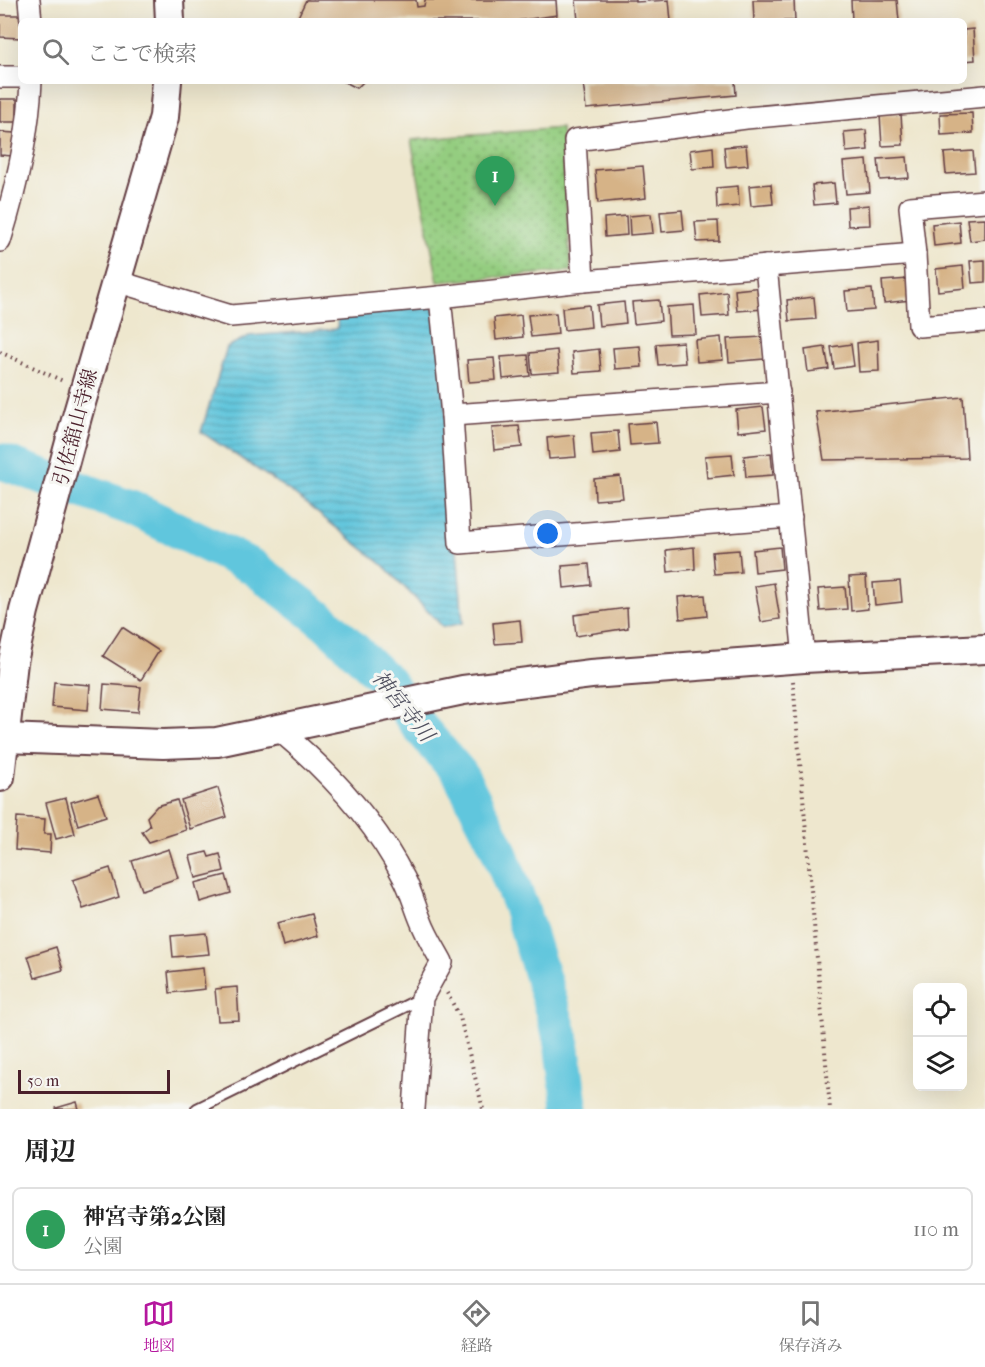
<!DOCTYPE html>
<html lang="ja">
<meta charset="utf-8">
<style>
:root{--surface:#fff;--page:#f6f6f6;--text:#222;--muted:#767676;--line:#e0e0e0;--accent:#b5179e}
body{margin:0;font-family:"IM FELL French Canon","Noto Serif JP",serif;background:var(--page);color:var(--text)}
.controls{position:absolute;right:18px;bottom:18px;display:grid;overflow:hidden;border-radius:9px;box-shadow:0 6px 24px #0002}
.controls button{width:54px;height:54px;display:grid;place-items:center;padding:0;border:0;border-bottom:2px solid var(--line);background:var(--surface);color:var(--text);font:30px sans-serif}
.scale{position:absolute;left:18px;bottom:15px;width:152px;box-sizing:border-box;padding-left:6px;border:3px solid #4a1f2b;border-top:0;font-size:16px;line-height:21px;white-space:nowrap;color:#4a1f2b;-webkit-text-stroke:4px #f6f6f2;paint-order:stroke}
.you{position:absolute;left:548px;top:534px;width:21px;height:21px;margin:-15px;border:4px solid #fff;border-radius:50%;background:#1a73e8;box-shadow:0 0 0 9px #1a73e833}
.badge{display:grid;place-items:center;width:39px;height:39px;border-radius:50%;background:var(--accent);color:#fff;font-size:20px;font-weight:700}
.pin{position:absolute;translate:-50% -50px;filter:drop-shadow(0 2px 3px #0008)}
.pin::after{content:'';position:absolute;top:32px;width:21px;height:18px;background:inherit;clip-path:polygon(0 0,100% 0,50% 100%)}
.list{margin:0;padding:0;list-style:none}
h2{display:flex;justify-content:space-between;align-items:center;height:78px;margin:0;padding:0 24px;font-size:26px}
h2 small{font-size:20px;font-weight:400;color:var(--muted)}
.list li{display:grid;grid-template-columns:39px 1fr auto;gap:18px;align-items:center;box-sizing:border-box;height:84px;margin:0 12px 12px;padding:0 12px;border:2px solid var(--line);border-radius:9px}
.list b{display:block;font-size:22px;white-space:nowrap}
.list p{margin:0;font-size:20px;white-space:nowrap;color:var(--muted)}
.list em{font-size:20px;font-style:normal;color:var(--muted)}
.icon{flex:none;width:33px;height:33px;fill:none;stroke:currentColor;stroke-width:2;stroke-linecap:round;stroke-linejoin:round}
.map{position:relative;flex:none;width:985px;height:1109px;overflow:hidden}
.search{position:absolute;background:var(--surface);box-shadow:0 6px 24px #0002;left:18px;right:18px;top:18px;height:66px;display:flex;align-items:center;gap:15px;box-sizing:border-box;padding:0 21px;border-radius:9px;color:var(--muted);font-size:22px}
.sheet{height:174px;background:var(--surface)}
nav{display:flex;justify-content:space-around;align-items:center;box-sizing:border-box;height:84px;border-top:2px solid var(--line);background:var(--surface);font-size:16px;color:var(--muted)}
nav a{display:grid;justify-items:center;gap:3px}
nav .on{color:var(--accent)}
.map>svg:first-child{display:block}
.grass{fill:url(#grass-dots);stroke:#6f7656;stroke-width:1.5}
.water{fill:url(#water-rules);stroke:#557284;stroke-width:1.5}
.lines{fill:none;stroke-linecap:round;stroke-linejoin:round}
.river{stroke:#60c6dd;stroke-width:36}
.building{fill:#d6b387}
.lane-casing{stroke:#633d43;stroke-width:14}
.street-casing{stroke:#633d43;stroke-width:24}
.secondary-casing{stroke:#633d43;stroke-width:32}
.path{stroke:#633d43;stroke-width:4;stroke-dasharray:1.5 4.5;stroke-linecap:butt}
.lane{stroke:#fff;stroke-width:10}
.street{stroke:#fff;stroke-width:21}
.secondary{stroke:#fff;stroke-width:28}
.labels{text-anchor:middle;stroke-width:6;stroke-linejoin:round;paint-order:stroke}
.street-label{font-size:20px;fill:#4a1f2b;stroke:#f6f6f2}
.water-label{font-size:21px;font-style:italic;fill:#515160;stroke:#f6f6f2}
</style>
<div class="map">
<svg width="985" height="1109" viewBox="0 0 985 1109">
<defs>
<pattern id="grass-dots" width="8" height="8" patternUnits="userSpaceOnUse" patternTransform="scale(1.5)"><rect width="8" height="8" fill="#94cd80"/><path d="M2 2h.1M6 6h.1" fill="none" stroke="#7ba669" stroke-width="1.8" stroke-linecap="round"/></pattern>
<pattern id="water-rules" width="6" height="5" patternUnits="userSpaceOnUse" patternTransform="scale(1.5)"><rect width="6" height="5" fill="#60c6dd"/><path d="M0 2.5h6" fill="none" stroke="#51a0b3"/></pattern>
</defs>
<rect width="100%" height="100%" fill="#f6f6f2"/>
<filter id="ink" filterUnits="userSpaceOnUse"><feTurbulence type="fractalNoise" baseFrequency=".0167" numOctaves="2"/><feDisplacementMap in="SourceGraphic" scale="12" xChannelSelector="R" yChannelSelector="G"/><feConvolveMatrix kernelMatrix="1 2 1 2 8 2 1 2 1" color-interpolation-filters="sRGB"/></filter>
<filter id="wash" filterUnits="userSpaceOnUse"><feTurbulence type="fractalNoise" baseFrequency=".008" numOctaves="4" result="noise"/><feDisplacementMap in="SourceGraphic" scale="24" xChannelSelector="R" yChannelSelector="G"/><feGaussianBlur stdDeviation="1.35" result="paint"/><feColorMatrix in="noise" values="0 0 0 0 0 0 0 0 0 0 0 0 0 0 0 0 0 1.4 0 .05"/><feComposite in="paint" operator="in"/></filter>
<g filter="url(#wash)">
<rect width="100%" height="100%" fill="#eee7ce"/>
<path class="grass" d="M561 128 571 271 438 282 411 140Z"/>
<path class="water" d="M431 305 438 316 463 623 443 627 383 565 290 491 201 432 227 347 249 336 337 329 338 314Z"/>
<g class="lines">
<path class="river" d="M0 461 132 508 253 567 326 623 388 682 417 724 460 774 497 846 521 908 561 1038 570 1109"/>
</g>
<g id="blocks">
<g class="building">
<path d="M306 0H416L417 7 424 6 425 0H556L557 15 516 21H300L297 19Z"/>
<path d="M576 0H636V2L669 0 671 21H578Z"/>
<path d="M753 0H794L795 21H754Z"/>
<path d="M851 0H897L899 21H852Z"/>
<path d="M0 15H22L21 38 0 37Z"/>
<path d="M973 29 975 60 964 61V30Z"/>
<path d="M343 81H364L357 88Z"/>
<path d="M583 81H735L736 95 586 109Z"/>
<rect x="0" y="99" width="17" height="23"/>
<path d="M972 113 973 133 941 135 940 114Z"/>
<path d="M901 114 903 145 882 146 880 115Z"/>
<path d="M866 130 868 150 846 152 844 132Z"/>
<path d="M0 132 14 133 13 156 0 155Z"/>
<path d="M746 145 748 165 726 167 724 147Z"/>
<path d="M713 147 714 167 692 169 690 150Z"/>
<path d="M973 151 975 172 946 174 944 153Z"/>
<path d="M907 157 909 178 880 180 878 159Z"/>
<path d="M867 160 870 192 846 194 843 162Z"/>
<path d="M643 166 646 198 598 203 595 170Z"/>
<path d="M834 183 836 203 814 205 812 185Z"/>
<path d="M771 184 773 204 751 206 749 186Z"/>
<path d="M738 186 739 206 717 208 716 188Z"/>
<path d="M869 205 870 225 848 226 847 207Z"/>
<path d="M682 210 684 230 662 232 660 212Z"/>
<path d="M651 214 653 233 630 235 629 216Z"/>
<path d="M626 216 627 235 605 237 604 218Z"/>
<path d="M985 218V239L970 241 967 219Z"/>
<path d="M718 221 719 241 697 242 695 222Z"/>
<path d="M959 221 961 243 934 246 932 224Z"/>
<path d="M985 260V282L972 283 970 261Z"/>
<path d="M963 266 965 288 938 291 936 269Z"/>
<path d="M909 279 911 300 884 303 882 281Z"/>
<path d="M762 287 764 309 737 311 735 290Z"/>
<path d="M872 289 874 310 847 312 845 291Z"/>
<path d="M727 292 729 315 702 317 700 295Z"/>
<path d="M814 297 816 319 789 321 787 300Z"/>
<path d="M659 300 661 321 634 324 632 302Z"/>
<path d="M624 302 626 323 599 326 597 305Z"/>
<path d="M589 305 591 327 564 330 562 308Z"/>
<path d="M694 305 696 334 669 335 667 307Z"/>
<path d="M556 313 558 334 531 337 528 315Z"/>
<path d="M521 315 523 337 496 340 494 318Z"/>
<path d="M721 337 723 360 697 362 695 340Z"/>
<path d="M763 337 764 359 729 362 727 339Z"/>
<path d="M878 340 879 371 859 372 857 343Z"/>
<path d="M683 342 685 363 658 365 656 344Z"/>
<path d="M851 344 854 366 834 369 831 347Z"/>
<path d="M640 346 642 367 615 369 613 348Z"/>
<path d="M825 347 829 369 808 372 805 350Z"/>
<path d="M599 349 601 371 574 373 572 352Z"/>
<path d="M557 350 559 372 532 374 530 353Z"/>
<path d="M528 355 530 376 503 379 501 357Z"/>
<path d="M494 358 496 380 469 382 467 360Z"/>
<path d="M963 397 967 458 824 460 816 412Z"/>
<path d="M763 407 766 429 738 432 736 410Z"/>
<path d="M656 422 658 443 630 445 628 424Z"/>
<path d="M519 426 522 447 494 450 492 428Z"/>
<path d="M618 431 620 452 593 455 591 433Z"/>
<path d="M574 435 576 457 549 459 547 438Z"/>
<path d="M771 453 773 475 746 477 744 456Z"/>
<path d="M732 454 734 475 707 478 705 456Z"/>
<path d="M620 476 623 498 595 500 594 479Z"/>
<path d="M694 547 695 569 668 572 666 550Z"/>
<path d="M780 547 782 569 755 572 753 550Z"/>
<path d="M739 550 741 572 714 574 712 552Z"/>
<path d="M589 564 591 585 564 588 562 566Z"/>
<path d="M866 576 868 609 851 611 849 577Z"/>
<path d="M900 581 902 602 875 605 873 583Z"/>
<path d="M774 583 780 619 761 622 755 586Z"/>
<path d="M845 587 847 609 820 611 818 589Z"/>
<path d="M705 595 707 616 680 619 678 597Z"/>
<path d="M627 608 628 628 576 636 574 615Z"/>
<path d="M520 620 522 642 495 644 493 623Z"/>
<path d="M122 627 159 651 141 680 103 656Z"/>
<path d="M54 682 90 685 88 710 52 707Z"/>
<path d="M104 684 141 687 138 712 102 709Z"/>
<path d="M218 788 227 817 190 829 181 800Z"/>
<path d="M98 794 106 816 78 825 71 802Z"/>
<path d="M66 798 75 834 56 839 46 803Z"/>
<path d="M177 800 186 830 149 842 142 832 150 826 147 817 157 806Z"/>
<path d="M17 817 45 819 44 834H51L50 853 15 850Z"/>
<path d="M169 849 178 878 142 890 132 861Z"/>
<path d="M207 852 209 857 220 854 224 871 196 878 190 856Z"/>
<path d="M110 868 119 897 83 909 73 880Z"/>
<path d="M226 875 231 893 200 902 195 883Z"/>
<path d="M312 914 318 936 283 946 277 923Z"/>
<path d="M206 933 209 954 173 957 171 936Z"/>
<path d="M56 947 63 970 35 978 28 956Z"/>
<path d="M203 968 205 989 170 993 168 972Z"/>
<path d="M237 987 239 1020 218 1021 215 989Z"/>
<path d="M77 1102 79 1109H56V1108Z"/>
</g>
</g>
</g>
<g filter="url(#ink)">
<use href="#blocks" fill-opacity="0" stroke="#633d43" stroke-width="1.5"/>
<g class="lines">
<defs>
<path id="lane" d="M197 1109 422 998"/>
<g id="street">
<path d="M29 0 31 21"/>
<path d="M0 77H21"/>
<path d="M985 201 910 207 915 254 919 326 985 321"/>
<path d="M0 241C16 189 29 135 31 81"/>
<path d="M766 266 804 658"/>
<path d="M116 281 231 316 440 297 583 281 915 254"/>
<path d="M583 281 575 140 746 118 985 96"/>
<path d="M440 297 452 415 460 543 791 517"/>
<path d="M452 415 779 392"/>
<path d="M279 730C327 770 375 821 404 878 411 891 415 907 421 921 426 935 435 949 442 962L422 998 414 1109"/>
</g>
<g id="secondary">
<path d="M169 0 170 21"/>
<path d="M5 738 163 744 217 742 463 690 591 674 804 658 985 649"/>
<path d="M0 777 13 662 24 611 78 413 164 117 167 81"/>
</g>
</defs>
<use href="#lane" class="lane-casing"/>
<use href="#street" class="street-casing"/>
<use href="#secondary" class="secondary-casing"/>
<g class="path">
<path d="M0 352 65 382"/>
<path d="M793 681 830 1109"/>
<path d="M447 993 460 1017 483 1109"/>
</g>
<use href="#lane" class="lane"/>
<use href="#street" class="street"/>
<use href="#secondary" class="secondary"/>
</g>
</g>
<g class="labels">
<g class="street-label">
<text transform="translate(75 427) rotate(-75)" y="7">引佐舘山寺線</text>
</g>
<g class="water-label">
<text transform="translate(403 706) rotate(51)" y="7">神宮寺川</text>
</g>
</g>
</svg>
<div class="controls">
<button><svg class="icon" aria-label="locate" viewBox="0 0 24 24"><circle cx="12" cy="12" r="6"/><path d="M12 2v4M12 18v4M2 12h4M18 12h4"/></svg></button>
<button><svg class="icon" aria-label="layers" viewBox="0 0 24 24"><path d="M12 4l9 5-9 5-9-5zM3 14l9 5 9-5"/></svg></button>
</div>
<div class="scale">50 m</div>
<div class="you"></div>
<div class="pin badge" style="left:495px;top:206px;background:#2e9e5b">1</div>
<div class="search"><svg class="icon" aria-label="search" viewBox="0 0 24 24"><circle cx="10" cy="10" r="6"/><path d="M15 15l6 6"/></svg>ここで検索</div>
</div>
<section class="sheet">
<h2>周辺<small></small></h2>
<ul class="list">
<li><span class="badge" style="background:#2e9e5b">1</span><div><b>神宮寺第2公園</b><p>公園</p></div><em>110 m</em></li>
</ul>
</section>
<nav>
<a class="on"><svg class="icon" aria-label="map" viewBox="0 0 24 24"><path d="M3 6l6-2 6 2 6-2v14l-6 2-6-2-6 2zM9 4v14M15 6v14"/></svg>地図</a>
<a><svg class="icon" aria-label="directions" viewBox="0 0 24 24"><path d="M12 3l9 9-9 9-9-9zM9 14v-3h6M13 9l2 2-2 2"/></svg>経路</a>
<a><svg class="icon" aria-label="saved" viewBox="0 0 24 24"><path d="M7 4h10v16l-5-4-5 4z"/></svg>保存済み</a>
</nav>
